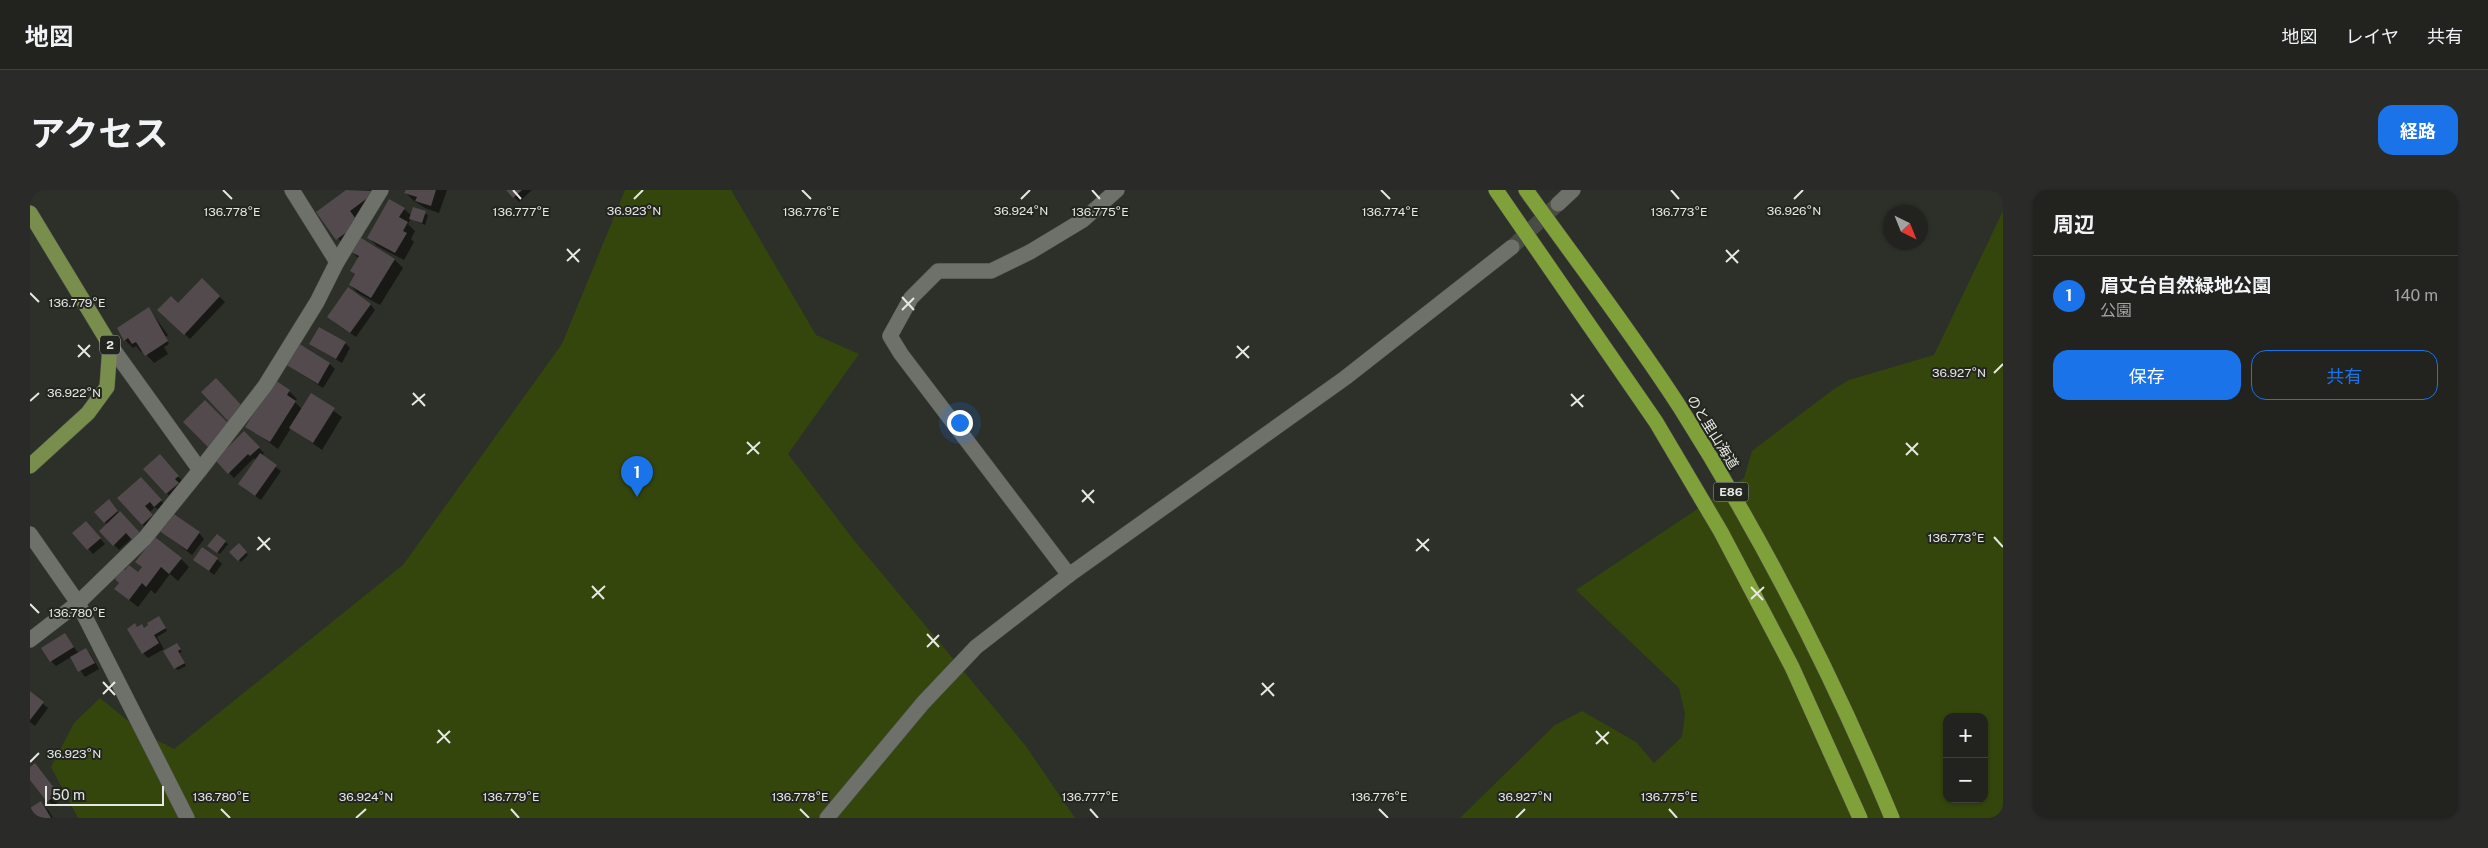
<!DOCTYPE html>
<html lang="ja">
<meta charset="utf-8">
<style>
:root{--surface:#22231f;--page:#2a2b28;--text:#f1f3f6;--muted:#a2a4a4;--line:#3f403d;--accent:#1a73e8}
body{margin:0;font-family:"Public Sans","Noto Sans JP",sans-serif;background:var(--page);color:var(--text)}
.controls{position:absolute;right:15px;bottom:15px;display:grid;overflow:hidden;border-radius:10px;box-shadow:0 1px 4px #0004}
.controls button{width:45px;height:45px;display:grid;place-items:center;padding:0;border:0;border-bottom:1px solid var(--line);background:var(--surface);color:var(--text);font:25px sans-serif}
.compass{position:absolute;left:1853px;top:15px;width:45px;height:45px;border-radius:50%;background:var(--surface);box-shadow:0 1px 4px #0004;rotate:137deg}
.scale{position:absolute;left:15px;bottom:12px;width:119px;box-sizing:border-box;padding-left:5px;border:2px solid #e6e8e4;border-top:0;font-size:14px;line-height:18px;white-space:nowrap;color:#e6e8e4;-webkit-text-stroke:4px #23251f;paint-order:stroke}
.you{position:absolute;left:929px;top:232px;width:18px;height:18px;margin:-12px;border:4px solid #fff;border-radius:50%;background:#1a73e8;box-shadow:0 0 0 8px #1a73e833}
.badge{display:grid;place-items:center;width:32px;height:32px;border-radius:50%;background:var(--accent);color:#fff;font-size:16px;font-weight:700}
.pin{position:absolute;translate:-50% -41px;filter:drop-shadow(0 1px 2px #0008)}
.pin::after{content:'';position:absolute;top:26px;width:18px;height:15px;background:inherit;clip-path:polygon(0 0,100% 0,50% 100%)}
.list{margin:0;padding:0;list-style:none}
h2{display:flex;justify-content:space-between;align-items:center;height:65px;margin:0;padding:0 20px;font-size:21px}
h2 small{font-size:16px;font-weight:400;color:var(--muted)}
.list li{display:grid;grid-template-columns:32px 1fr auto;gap:15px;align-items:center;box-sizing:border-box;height:80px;padding:0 20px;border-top:1px solid var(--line)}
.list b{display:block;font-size:19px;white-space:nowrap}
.list p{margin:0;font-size:16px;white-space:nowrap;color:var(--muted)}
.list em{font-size:16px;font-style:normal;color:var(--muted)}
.actions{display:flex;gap:10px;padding:15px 20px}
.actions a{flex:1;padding:11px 0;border:1px solid var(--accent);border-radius:15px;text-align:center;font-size:18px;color:var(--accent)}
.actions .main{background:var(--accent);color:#fff}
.map{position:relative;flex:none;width:1973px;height:628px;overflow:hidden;border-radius:15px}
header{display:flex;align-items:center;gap:30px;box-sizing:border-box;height:70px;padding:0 25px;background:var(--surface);border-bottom:1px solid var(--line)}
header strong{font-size:24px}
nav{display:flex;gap:28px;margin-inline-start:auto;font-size:18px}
.intro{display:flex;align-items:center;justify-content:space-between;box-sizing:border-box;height:120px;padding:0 30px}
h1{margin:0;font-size:35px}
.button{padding:12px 22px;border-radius:15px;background:var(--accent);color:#fff;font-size:18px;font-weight:700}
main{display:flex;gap:30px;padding:0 30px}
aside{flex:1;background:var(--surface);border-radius:15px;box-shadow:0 1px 4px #0004}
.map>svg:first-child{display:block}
.green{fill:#35460d;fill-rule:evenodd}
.shadow{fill:#0007}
.building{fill:#524a4d}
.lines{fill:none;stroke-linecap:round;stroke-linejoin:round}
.minor-tunnel{stroke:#494b45;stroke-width:15;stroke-dasharray:15 8;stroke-linecap:butt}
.minor-casing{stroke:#4b4d48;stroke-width:16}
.major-casing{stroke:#4b4d48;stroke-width:16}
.highway-casing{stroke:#4b4d48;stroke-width:16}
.minor{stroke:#6e716a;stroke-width:15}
.major{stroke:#798d4d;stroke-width:15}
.highway{stroke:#80a03a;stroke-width:15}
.ticks{fill:none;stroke:#e6e8e4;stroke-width:2}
.labels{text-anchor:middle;stroke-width:4;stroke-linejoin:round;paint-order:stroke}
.shield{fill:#23251f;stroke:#acaea9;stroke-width:1}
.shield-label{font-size:12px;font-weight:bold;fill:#e6e8e4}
.street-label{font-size:14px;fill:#e6e8e4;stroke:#23251f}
.ticks-label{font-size:12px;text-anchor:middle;fill:#e6e8e4;stroke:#23251f;stroke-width:4;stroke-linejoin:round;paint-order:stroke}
</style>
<header>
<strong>地図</strong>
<nav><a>地図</a><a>レイヤ</a><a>共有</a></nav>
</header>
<div class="intro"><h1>アクセス</h1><a class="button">経路</a></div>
<main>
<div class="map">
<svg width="1973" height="628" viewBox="0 0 1973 628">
<rect width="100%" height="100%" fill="#2d2f29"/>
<g class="green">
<path d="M595 0H701L786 145 829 164 758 264 823 349 995 555 1045 628H48L21 577 44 533 70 508 113 543 144 559 373 375 532 154Z"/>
<path d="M1973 21V628H1430L1525 535 1552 521 1606 552 1624 573 1652 547 1655 524 1649 498 1546 400 1714 288 1722 261 1804 199 1819 190 1904 165ZM1917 527H1954V609H1917Z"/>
</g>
<g class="shadow">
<path d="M318 0H347L354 10 327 29 336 41 315 57 288 22Z"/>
<path d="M377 0H417L409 23 395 18 384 11 376 3Z"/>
<path d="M478 0H502L489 12Z"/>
<path d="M374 19 382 26 384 19 398 25 395 35 381 29 378 34 385 41 381 49 384 52 374 70 347 56 339 48Z"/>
<path d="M328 48 365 70 373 78 350 115 328 103 320 95 326 85 321 81 329 69 321 61Z"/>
<path d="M172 90 195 112 160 149 129 120 148 115Z"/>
<path d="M340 114 345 120 326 147 304 132Z"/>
<path d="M119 119 138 145 135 147 139 154 134 157 138 164 124 173 113 161 111 162 106 156 103 158 95 150Z"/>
<path d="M315 153 320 158 312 173 281 154Z"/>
<path d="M256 174H300L305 179 293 198Z"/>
<path d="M259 201 267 209 265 212 272 219 281 205 312 227 292 260 261 238 248 259 217 236Z"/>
<path d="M214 243 234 263 231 266 251 281 231 310 215 299 226 270 224 268 204 288 186 270Z"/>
<path d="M135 271 153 292 142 309 115 279Z"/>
<path d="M116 294 136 316 130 321 125 317 120 322 127 330 118 339 112 334Z"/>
<path d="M78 311 116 351 102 348 89 360 70 341 77 334 66 322Z"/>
<path d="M61 338 75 354 63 364 44 343Z"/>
<path d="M130 340 169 343 174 349 162 365Z"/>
<path d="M187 346 198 354 190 364 181 358Z"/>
<path d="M209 355 218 365 211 372 201 362Z"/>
<path d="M151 369 159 377 148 391 140 384 125 404 121 400 108 417 86 399 108 384 113 378 107 372Z"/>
<path d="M187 369 192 374 184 385 165 370Z"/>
<path d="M131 430 137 441 127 447 134 459 118 468 113 463 108 438 115 439Z"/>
<path d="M35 445 49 464 56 459 61 465 69 479 55 487 41 467 26 476 21 471Z"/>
<path d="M147 454 152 462 149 463 156 476 148 480 145 478Z"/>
<path d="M0 503 18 518 5 536 0 532Z"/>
<path d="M0 578 10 580 32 609 23 616 0 587Z"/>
<path d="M11 613 19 621 23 628H0V619Z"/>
</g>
<g class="building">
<path d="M316 0 347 1 320 21 329 33 306 50 286 22Z"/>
<path d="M376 0H406L401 16 385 11 387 7 374 3Z"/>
<path d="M476 0H492L483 8Z"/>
<path d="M359 9 375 18 369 27 378 32 373 41 377 43 365 63 337 48Z"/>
<path d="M383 17 396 21 392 33 379 29Z"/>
<path d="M328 46 365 69 341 108 319 95 325 84 320 81 329 66 319 61Z"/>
<path d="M172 88 190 106 154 145 127 120 141 106 148 113Z"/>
<path d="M318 97 341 114 320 143 297 127Z"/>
<path d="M119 117 138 151 115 166 106 152 102 154 98 148 94 151 87 138Z"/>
<path d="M289 137 316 152 306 169 279 154Z"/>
<path d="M268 153 300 173 288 194 255 174Z"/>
<path d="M186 188 213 217 198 231 171 202Z"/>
<path d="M245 190 260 200 257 205 266 211 240 252 215 237Z"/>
<path d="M281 203 305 218 283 253 259 238Z"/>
<path d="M175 210 201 236 179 258 153 232Z"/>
<path d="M214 241 230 257 220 266 218 264 198 284 185 270Z"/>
<path d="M230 263 247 275 225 306 208 294Z"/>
<path d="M130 264 149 286 145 289 149 293 136 304 113 279Z"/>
<path d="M111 287 132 310 124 317 120 312 115 316 123 325 112 335 87 308Z"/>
<path d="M79 309 88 321 74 333 64 322Z"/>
<path d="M90 321 112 345 104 352 96 343 83 356 69 341Z"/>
<path d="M141 322 170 342 157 360 128 340Z"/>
<path d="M56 331 71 348 57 360 42 343Z"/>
<path d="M187 344 196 351 187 363 177 356Z"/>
<path d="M125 347 152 368 139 384 131 377 116 397 112 393 99 410 84 399 89 393 85 389 93 378 95 380 99 375 108 382 112 377 105 372Z"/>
<path d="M209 353 217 362 208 371 199 362Z"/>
<path d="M172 357 188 368 179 381 163 370Z"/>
<path d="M129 426 136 438 124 445 129 453 112 464 97 439 105 433 107 437 112 434 114 438 118 435 117 433Z"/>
<path d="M35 443 44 457 20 472 11 458Z"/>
<path d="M147 453 151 459 148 461 155 473 144 479 133 461Z"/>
<path d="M56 458 65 473 48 482 40 467Z"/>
<path d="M0 501 14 512 0 530Z"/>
<path d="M5 573 28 603 17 612 0 590V577Z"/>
<path d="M11 611 21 628H0V618Z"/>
</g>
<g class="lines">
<path class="minor-tunnel" d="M1482 57 1528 14"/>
<defs>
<g id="minor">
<path d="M262 0 307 72"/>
<path d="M1528 14 1543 0"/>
<path d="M80 155 170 280"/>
<path d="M0 344 48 413 157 628"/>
<path d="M1039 385 871 164 860 146 881 108 908 81H961L1000 62 1053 30 1087 0"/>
<path d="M0 450 48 413 115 348 170 280 235 196 287 112 307 72 351 0"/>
<path d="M797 628 893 513 946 457 1039 385 1315 188 1482 57"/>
</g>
<path id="major" d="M0 23 80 155 77 197 58 223 0 276"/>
<g id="highway">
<path d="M1466 0 1626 232 1691 342 1762 477 1830 628"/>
<path d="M1496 0C1548 73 1603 144 1651 219 1733 349 1803 486 1862 628"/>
</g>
</defs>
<use href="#minor" class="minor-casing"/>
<use href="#major" class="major-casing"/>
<use href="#highway" class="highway-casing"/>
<use href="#minor" class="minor"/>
<use href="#major" class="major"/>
<use href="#highway" class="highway"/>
</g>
<path class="ticks" d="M193 0 202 9M483 0 491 9M772 0 781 9M1062 0 1070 9M1351 0 1360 9M1641 0 1649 9M604 9 613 0M991 9 1000 0M1764 9 1773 0M537 59 549 72M1696 60 1708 73M537 71 550 59M1696 72 1709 60M0 103 9 112M872 107 884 120M872 120 884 108M48 155 60 167M1207 156 1219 168M48 167 60 155M1206 168 1219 156M1964 183 1973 174M383 203 395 216M1541 204 1553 217M0 211 9 203M382 215 395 204M1541 216 1554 205M717 252 729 264M1876 253 1888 265M717 264 730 252M1876 265 1888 253M1052 300 1064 313M1052 312 1064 300M228 347 240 360M1964 347 1973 357M1387 349 1399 361M227 360 240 348M1386 361 1399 349M562 396 574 409M1721 397 1733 410M562 408 575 396M1721 409 1734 397M0 414 9 423M897 444 909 457M897 457 909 445M73 492 85 505M1232 493 1244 506M73 504 85 492M1231 505 1244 493M408 540 420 553M1566 541 1578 554M407 553 420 541M1566 554 1579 542M0 572 9 563M191 619 200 628M481 619 489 628M770 619 779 628M1060 619 1068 628M1349 619 1358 628M1639 619 1647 628M326 628 336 619M1486 628 1495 619"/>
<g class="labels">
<g class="shield">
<rect x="70" y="145.5" width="20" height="19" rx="4"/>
<rect x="1683.5" y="292.5" width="35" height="19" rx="4"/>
</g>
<g class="shield-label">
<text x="80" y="159">2</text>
<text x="1701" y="306">E86</text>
</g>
<g class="street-label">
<text transform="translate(1683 242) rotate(58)" y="5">のと里山海道</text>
</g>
</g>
<g class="ticks-label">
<text x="604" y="25">36.923°N</text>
<text x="991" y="25">36.924°N</text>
<text x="1764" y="25">36.926°N</text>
<text x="202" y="26">136.778°E</text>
<text x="491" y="26">136.777°E</text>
<text x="781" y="26">136.776°E</text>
<text x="1070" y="26">136.775°E</text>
<text x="1360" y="26">136.774°E</text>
<text x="1649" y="26">136.773°E</text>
<text x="47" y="117">136.779°E</text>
<text x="1929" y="187">36.927°N</text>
<text x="44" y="207">36.922°N</text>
<text x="1926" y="352">136.773°E</text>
<text x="47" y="427">136.780°E</text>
<text x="44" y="568">36.923°N</text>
<text x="191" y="611">136.780°E</text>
<text x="481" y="611">136.779°E</text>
<text x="770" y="611">136.778°E</text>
<text x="1060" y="611">136.777°E</text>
<text x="1349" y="611">136.776°E</text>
<text x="1639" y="611">136.775°E</text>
<text x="336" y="611">36.924°N</text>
<text x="1495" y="611">36.927°N</text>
</g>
</svg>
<div class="controls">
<button>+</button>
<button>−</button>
</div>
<svg class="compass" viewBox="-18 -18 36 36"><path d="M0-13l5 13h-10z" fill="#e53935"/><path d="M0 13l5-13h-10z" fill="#a2a4a4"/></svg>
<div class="scale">50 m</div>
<div class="you"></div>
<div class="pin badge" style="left:607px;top:307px">1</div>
</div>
<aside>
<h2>周辺<small></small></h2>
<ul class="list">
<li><span class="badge">1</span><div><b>眉丈台自然緑地公園</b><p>公園</p></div><em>140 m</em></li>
</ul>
<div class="actions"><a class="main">保存</a><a>共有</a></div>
</aside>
</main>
